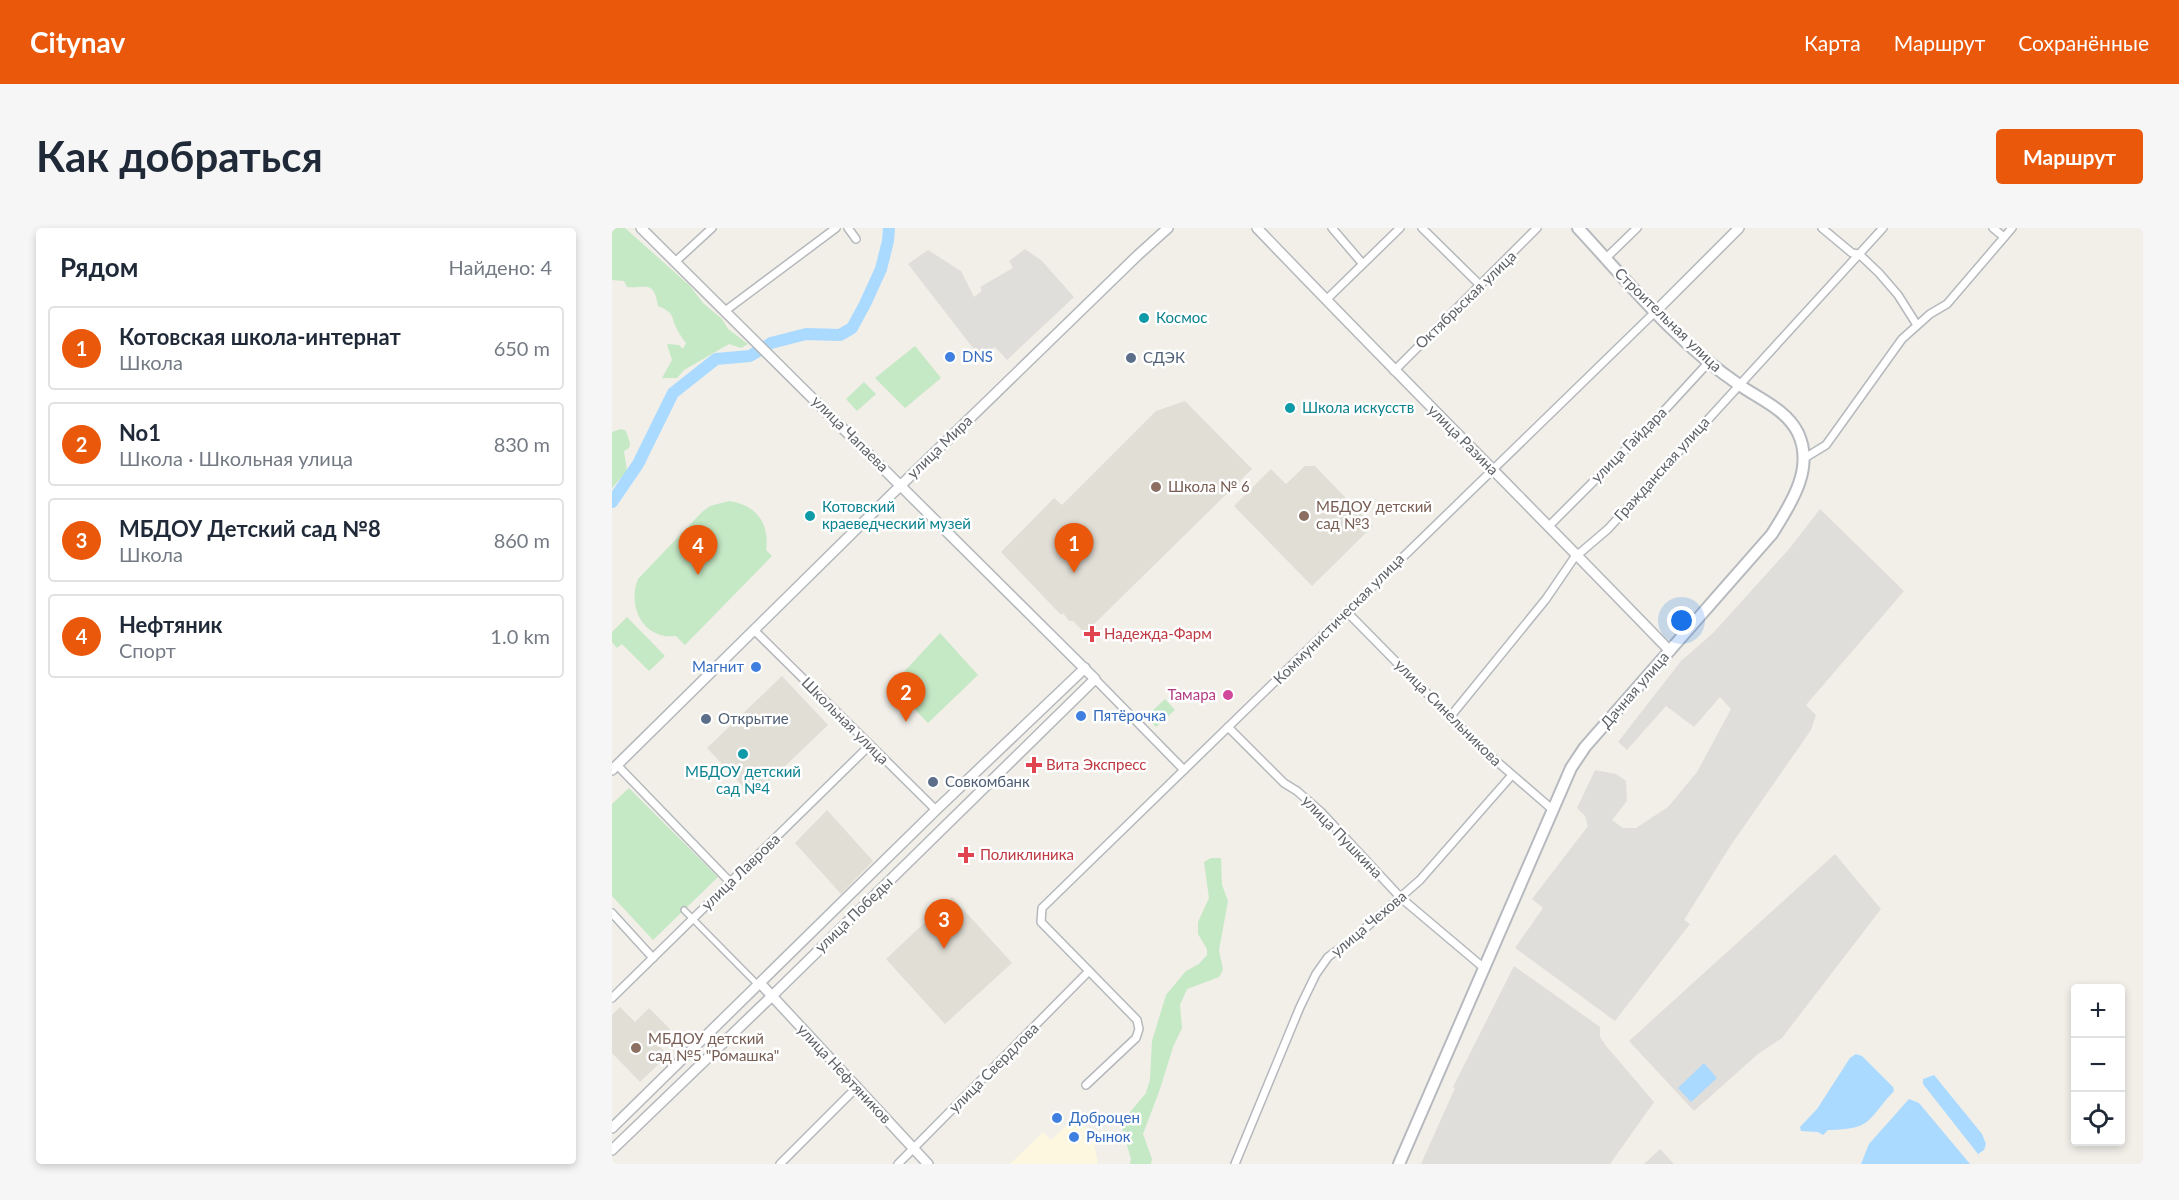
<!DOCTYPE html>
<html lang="ru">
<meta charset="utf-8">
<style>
:root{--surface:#fff;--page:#f6f6f7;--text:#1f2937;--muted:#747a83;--line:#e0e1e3;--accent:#ea580c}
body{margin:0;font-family:Lato,sans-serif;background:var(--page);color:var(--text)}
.controls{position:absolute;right:18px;bottom:18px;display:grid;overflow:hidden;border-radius:6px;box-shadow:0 3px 9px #0003}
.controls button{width:54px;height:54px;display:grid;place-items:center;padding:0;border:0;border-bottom:2px solid var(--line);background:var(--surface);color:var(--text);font:30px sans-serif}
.you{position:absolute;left:1070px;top:393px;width:21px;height:21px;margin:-15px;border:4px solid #fff;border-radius:50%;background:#1a73e8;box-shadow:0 0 0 9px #1a73e833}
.badge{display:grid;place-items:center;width:39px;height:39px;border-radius:50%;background:var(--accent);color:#fff;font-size:20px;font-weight:700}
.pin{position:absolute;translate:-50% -50px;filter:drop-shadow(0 2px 3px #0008)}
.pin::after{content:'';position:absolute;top:32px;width:21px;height:18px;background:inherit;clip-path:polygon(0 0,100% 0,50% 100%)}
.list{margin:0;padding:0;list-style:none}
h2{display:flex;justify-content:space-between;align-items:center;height:78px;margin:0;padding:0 24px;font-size:26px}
h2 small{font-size:20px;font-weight:400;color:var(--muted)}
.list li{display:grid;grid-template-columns:39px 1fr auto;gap:18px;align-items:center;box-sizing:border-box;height:84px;margin:0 12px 12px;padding:0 12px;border:2px solid var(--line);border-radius:6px}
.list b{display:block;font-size:22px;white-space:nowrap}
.list p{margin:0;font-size:20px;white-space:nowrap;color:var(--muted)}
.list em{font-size:20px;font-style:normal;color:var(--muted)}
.icon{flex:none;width:33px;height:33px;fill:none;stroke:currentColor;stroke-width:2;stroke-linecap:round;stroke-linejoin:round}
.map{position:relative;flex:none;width:1531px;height:936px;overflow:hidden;border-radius:6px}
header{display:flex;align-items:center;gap:36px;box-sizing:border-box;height:84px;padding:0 30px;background:var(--accent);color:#fff}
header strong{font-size:28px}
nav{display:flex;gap:33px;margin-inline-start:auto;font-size:21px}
.intro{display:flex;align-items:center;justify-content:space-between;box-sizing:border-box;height:144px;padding:0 36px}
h1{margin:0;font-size:42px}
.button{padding:15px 27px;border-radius:6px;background:var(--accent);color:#fff;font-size:21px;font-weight:700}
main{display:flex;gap:36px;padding:0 36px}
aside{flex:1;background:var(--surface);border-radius:6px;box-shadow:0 3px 9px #0003}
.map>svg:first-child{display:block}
.commercial{fill:#fef7e0}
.industrial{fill:#e0deda}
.education{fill:#e1ded6}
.green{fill:#c5e8c5}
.water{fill:#aadaff}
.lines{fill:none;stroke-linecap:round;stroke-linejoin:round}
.river{stroke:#aadaff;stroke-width:12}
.pedestrian-casing{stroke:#b5b8bc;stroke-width:8}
.minor-casing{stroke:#b5b8bc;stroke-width:10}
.tertiary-casing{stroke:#b5b8bc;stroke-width:12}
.secondary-casing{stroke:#b6babf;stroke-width:14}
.pedestrian{stroke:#fff;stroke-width:5}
.minor{stroke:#fff;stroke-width:7}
.tertiary{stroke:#fff;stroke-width:9}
.secondary{stroke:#fff;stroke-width:10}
.culture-dot{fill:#0f9aa8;stroke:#fff;stroke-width:2}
.shop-dot{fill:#3f7fe0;stroke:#fff;stroke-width:2}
.service-dot{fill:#5c6f8a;stroke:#fff;stroke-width:2}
.education-dot{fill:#8d6e63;stroke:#fff;stroke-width:2}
.health-dot{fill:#e0444e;stroke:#fff;stroke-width:2}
.hotel-dot{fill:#d1479c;stroke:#fff;stroke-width:2}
.labels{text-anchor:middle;stroke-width:5;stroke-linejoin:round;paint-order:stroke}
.street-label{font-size:15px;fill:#5f6368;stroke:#fff}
.culture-label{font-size:15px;fill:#0d838f;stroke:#fff;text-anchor:start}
.shop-label{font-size:15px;fill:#366cbe;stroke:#fff;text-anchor:start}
.service-label{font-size:15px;fill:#4e5e75;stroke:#fff;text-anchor:start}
.education-label{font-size:15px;fill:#785e54;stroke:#fff;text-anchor:start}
.health-label{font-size:15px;fill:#be3a42;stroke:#fff;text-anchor:start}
.hotel-label{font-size:15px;fill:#b23c85;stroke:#fff;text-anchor:end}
</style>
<header>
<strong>Citynav</strong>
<nav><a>Карта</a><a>Маршрут</a><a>Сохранённые</a></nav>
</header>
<div class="intro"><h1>Как добраться</h1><a class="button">Маршрут</a></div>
<main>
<aside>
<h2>Рядом<small>Найдено: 4</small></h2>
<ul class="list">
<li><span class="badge">1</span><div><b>Котовская школа-интернат</b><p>Школа</p></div><em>650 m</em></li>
<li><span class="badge">2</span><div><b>No1</b><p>Школа · Школьная улица</p></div><em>830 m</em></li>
<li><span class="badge">3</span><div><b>МБДОУ Детский сад №8</b><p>Школа</p></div><em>860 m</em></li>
<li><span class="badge">4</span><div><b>Нефтяник</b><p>Спорт</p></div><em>1.0 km</em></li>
</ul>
</aside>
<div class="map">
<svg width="1531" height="936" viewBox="0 0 1531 936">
<rect width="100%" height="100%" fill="#f1efe8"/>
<path class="commercial" d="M464 889 480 905 486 936H398L431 904 439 912Z"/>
<g class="industrial">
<path d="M413 21 430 33 462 69 395 132 383 119 368 129 296 36 316 22 349 43 362 69 370 63 368 59 401 40 397 33Z"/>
<path d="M1208 281 1292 363 1194 477 1204 487 1199 502 1119 617 1072 692 1078 696 1003 793 903 720 931 680 920 671 976 598 973 588 965 580 983 542 1004 546 1014 553 1015 573 1000 592 1011 600H1024L1056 579 1085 544 1119 481 1108 469 1082 499 1054 478 1015 522 1006 514 1069 433 1101 405 1177 321Z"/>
<path d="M1223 626 1269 681 1170 810 1146 826 1082 883 1017 813Z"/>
<path d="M902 738 988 799V809L995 819 1042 874 998 936H809L843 860 841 859Z"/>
<path d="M1048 921 1062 936H1032Z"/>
</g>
<g class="education">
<path d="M573 173 640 241 473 405 461 393H457L451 385 449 387 389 324 442 270 450 277 544 183Z"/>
<path d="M693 238H703L761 298 700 358 622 278 659 241 674 256Z"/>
<path d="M170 448 216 497 141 569 95 520Z"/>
<path d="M215 582 261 633 229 666 183 615Z"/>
<path d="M340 669 400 735 333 796 274 731Z"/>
<path d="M8 779 23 794 37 780 58 801 44 815 56 827 28 854 0 825V787Z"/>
</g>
<g class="green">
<path d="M0 0H13L78 58 91 75 110 91 116 101 136 116 129 120 117 116 72 142 65 150H50L60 132 55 116 67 117 71 121 74 115C71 111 68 107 66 103 58 89 64 85 46 78 42 51 33 61 15 59L12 53 0 52Z"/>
<path d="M303 118 329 150 293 180 263 150Z"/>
<path d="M252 154 264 166 245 183 234 171Z"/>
<path d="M9 201 14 203 18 215 17 220 12 223 15 243 0 260V204Z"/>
<path d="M117 273C144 277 158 295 154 322L160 328 73 417 64 408C31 412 15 378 26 351L90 284 98 278Z"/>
<path d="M15 389 53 428 37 443 10 416 5 420 0 414V404Z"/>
<path d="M328 405 366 447 316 495 280 457Z"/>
<path d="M553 471 563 482 544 499 534 489Z"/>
<path d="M17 560 106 649 41 712 0 668V576Z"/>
<path d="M599 630H609L610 657 616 673 607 722 611 742 607 749 575 761 568 777 570 800 561 819 548 861 531 906 540 931 539 936H518L519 931 510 900 515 888 534 865 538 852 540 813 554 767 574 743 587 736 595 727V721L586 706V694L597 670 592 634Z"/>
</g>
<g class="water">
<path d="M1244 826 1250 828 1281 859 1282 863C1254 893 1261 901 1216 902L1211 907 1206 904 1189 903 1188 899 1205 881 1238 830Z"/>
<path d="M1092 835 1105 850 1079 874 1066 860Z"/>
<path d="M1322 847 1370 906 1374 916 1372 922 1366 926 1311 856V851Z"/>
<path d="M1297 871 1307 875 1358 936H1249L1257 916Z"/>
</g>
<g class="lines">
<path class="river" d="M0 274 26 236 61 165 104 131 138 128 159 115 194 106 228 107 240 100 253 76 269 41 276 13 277 0"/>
<defs>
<path id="pedestrian" d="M72 682 146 757"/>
<g id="minor">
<path d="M236 0 244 11"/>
<path d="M720 0 750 35"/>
<path d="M810 0 869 58"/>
<path d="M1210 0 1240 25 1247 26 1267 45 1286 67 1305 97"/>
<path d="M1381 0 1392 9"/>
<path d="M994 30 1025 0"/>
<path d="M63 34 100 0"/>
<path d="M714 72 788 0"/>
<path d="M113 83 224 0"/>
<path d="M782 143 925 0"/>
<path d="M1191 231 1214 217 1290 111 1318 86 1335 76 1400 0"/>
<path d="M937 298 1050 185 1096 135"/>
<path d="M735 384 867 518 941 582"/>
<path d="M142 402 324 582"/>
<path d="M483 451 572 542"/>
<path d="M838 489 934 371 962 330 996 301 1271 0"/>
<path d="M616 499 672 555 685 563 709 584 789 670 872 740"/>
<path d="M5 537 118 654"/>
<path d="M0 685 41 730"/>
<path d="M0 770 257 518"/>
<path d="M474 857 524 810 527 801 525 792 429 694 430 680 1043 84"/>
<path d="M168 936 244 860"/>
<path d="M286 936 477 743"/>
<path d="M623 936 688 779 704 746 716 729 742 710 808 652 900 547"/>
</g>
<g id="tertiary">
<path d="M645 0C781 142 921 281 1058 423"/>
<path d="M1043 84 1127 0"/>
<path d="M0 542 284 262 526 27 556 0"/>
<path d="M148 755 316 936"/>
<path d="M0 900 324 582 473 440"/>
<path d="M0 922 160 768 483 451 29 0"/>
</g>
<path id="secondary" d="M787 936 959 540 973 519 1160 306C1178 277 1203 241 1186 205 1174 181 1147 171 1126 156 1065 115 1016 54 966 0"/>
</defs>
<use href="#pedestrian" class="pedestrian-casing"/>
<use href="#minor" class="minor-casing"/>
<use href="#tertiary" class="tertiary-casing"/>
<use href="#secondary" class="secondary-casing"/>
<use href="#pedestrian" class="pedestrian"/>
<use href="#minor" class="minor"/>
<use href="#tertiary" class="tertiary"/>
<use href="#secondary" class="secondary"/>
</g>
<g class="culture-dot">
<circle cx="532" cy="90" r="6"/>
<circle cx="678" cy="180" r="6"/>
<circle cx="198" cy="288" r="6"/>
<circle cx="131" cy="526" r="6"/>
</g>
<g class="shop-dot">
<circle cx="338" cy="129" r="6"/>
<circle cx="144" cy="439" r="6"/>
<circle cx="469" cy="488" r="6"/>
<circle cx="445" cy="890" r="6"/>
<circle cx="462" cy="909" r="6"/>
</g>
<g class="service-dot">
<circle cx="519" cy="130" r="6"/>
<circle cx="94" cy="491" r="6"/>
<circle cx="321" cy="554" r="6"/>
</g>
<g class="education-dot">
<circle cx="544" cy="259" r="6"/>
<circle cx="692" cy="288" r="6"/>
<circle cx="24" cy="820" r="6"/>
</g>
<g class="health-dot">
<path d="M477 397h6v6h6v6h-6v6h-6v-6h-6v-6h6z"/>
<path d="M419 528h6v6h6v6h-6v6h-6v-6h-6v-6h6z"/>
<path d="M351 618h6v6h6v6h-6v6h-6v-6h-6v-6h6z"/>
</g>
<circle class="hotel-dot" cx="616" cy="467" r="6"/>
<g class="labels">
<g class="street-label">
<text transform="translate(854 72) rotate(-44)" y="5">Октябрьская улица</text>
<text transform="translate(1056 92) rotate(44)" y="5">Строительная улица</text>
<text transform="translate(238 206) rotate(45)" y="5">улица Чапаева</text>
<text transform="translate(851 212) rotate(45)" y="5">улица Разина</text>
<text transform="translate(1017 217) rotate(-45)" y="5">улица Гайдара</text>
<text transform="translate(328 219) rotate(-44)" y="5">улица Мира</text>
<text transform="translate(1050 241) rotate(-48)" y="5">Гражданская улица</text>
<text transform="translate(727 391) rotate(-45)" y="5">Коммунистическая улица</text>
<text transform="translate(1023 462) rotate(-49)" y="5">Дачная улица</text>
<text transform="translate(836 485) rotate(45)" y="5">улица Синельникова</text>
<text transform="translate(233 493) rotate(45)" y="5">Школьная улица</text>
<text transform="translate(730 609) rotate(46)" y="5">улица Пушкина</text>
<text transform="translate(129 644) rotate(-44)" y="5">улица Лаврова</text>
<text transform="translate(242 687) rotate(-44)" y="5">улица Победы</text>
<text transform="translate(757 696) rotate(-40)" y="5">улица Чехова</text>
<text transform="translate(382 840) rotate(-45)" y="5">улица Свердлова</text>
<text transform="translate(232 846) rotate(47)" y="5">улица Нефтяников</text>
</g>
<g class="culture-label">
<text x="544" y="95">Космос</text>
<text x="690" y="185">Школа искусств</text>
<text x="210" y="284">Котовский<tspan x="210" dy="17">краеведческий музей</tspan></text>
<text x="131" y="549" text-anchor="middle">МБДОУ детский<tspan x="131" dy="17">сад №4</tspan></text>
</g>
<g class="shop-label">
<text x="350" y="134">DNS</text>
<text x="132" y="444" text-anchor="end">Магнит</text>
<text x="481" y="493">Пятёрочка</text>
<text x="457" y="895">Доброцен</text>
<text x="474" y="914">Рынок</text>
</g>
<g class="service-label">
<text x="531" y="135">СДЭК</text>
<text x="106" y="496">Открытие</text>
<text x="333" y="559">Совкомбанк</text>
</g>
<g class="education-label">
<text x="556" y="264">Школа № 6</text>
<text x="704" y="284">МБДОУ детский<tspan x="704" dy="17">сад №3</tspan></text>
<text x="36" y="816">МБДОУ детский<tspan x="36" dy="17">сад №5 "Ромашка"</tspan></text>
</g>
<g class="health-label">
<text x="492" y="411">Надежда-Фарм</text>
<text x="434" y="542">Вита Экспресс</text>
<text x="368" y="632">Поликлиника</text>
</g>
<g class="hotel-label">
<text x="604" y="472">Тамара</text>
</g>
</g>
</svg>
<div class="controls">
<button>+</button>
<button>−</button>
<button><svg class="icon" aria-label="locate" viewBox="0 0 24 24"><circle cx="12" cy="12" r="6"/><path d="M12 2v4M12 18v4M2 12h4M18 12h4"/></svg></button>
</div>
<div class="you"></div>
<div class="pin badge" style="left:462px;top:345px">1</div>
<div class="pin badge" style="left:294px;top:494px">2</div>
<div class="pin badge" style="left:332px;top:721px">3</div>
<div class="pin badge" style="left:86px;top:347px">4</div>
</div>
</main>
